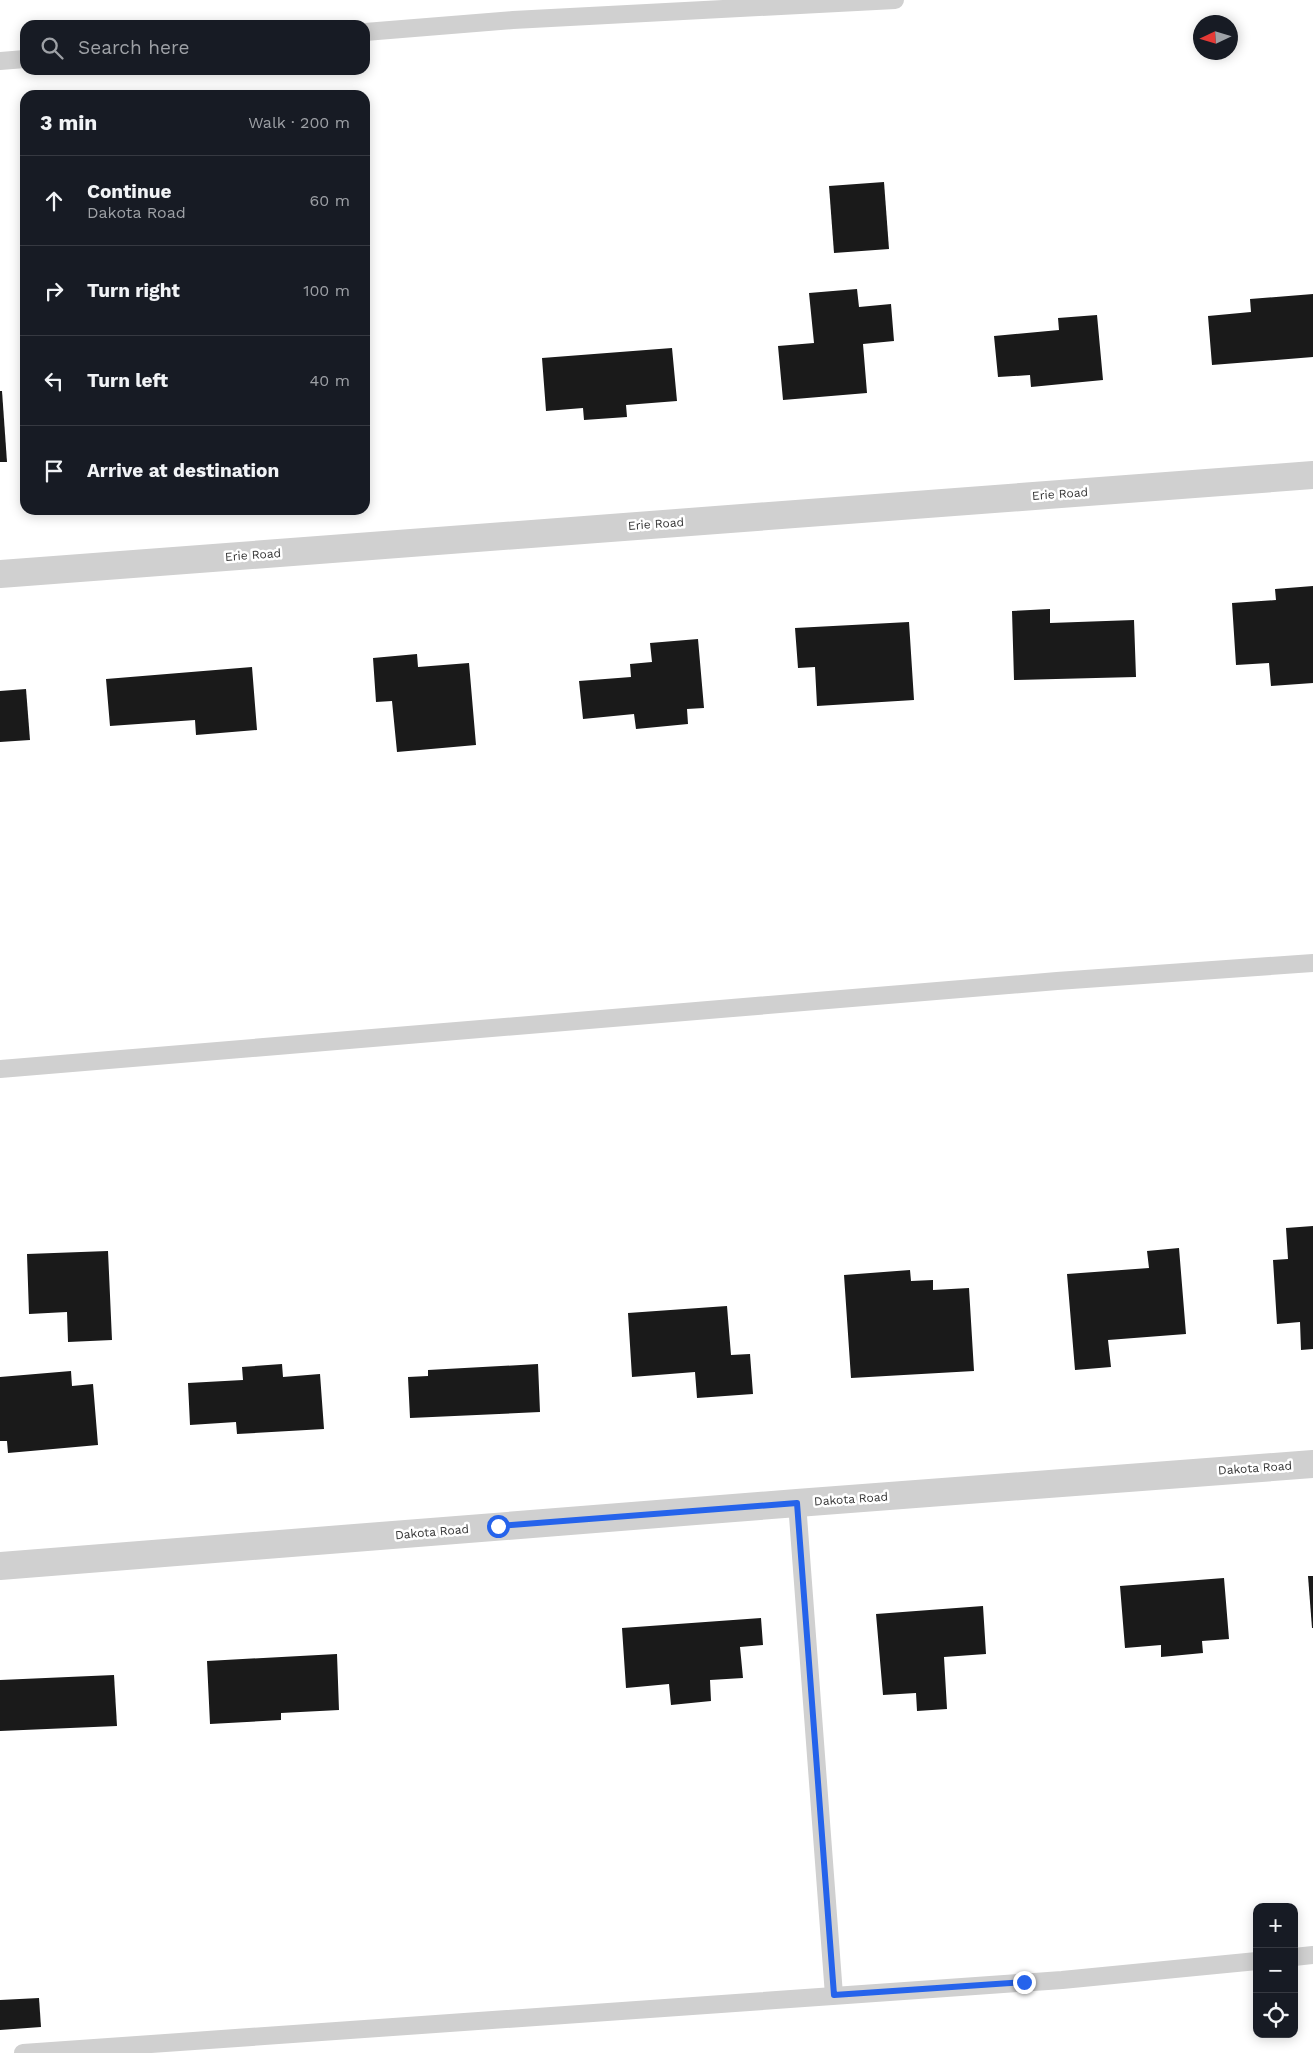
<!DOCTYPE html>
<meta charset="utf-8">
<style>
:root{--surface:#171b24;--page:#20242c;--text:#f1f3f6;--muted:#9ea1a6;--line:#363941}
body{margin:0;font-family:"Work Sans",sans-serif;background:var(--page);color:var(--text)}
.controls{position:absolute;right:15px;bottom:15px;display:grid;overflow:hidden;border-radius:10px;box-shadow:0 2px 12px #0003}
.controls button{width:45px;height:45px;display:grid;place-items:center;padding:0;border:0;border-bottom:1px solid var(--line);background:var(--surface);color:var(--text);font:25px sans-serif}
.compass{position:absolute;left:1193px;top:15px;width:45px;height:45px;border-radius:50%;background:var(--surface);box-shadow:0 2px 12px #0003;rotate:266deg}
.stop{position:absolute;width:15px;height:15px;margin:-11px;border:4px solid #2563eb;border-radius:50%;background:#fff}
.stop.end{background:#2563eb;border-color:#fff;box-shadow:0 1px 5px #0008}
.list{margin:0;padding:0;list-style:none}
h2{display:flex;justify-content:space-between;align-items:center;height:65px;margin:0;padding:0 20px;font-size:21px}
h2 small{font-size:16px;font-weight:400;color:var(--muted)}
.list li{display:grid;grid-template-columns:32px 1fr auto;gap:15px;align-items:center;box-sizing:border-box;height:90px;padding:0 20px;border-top:1px solid var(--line)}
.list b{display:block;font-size:19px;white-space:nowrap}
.list p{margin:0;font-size:16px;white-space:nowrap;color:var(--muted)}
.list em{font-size:16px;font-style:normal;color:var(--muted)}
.icon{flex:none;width:28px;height:28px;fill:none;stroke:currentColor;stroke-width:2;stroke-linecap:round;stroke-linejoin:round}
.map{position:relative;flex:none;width:1313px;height:2053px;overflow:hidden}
.search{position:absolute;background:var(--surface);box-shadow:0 2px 12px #0003;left:20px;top:20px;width:350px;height:55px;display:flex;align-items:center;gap:12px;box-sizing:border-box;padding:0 18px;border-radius:15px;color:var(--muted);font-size:19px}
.panel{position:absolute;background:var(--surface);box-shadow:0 2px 12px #0003;left:20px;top:90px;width:350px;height:425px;border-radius:15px}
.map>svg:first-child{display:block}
.building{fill:#1a1a1a}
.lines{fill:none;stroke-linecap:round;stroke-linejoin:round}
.lane{stroke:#d0d0d0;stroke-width:18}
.street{stroke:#d0d0d0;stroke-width:28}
.route{stroke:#2563eb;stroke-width:6}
.labels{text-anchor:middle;stroke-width:5;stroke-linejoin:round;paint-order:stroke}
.street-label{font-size:12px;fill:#333;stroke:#fff}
</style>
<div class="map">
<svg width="1313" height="2053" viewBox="0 0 1313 2053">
<rect width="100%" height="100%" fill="#fff"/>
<g class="building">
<path d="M884 182 889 249 834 253 829 186Z"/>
<path d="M857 289 859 307 891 304 894 341 863 344 867 393 783 400 778 346 814 343 809 293Z"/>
<path d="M1313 294V357L1212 365 1208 316 1251 312 1250 299Z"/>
<path d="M1097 315 1103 380 1031 387 1030 375 998 377 994 336 1059 330 1058 318Z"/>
<path d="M672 348 677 401 626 405 627 417 584 420 583 408 546 411 542 358Z"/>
<path d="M0 391H2L7 462H0Z"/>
<path d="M1313 586V683L1271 686 1269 663 1236 665 1232 603 1276 600 1275 589Z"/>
<path d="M1050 609V623L1134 620 1136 677 1014 680 1012 611Z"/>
<path d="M909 622 914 700 817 706 815 667 798 668 795 628Z"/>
<path d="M698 639 704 708 687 709 688 724 636 729 634 714 583 719 579 681 631 677 630 664 652 662 650 643Z"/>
<path d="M417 654 418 667 469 663 476 745 397 752 392 701 376 702 373 658Z"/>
<path d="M252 667 257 730 196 735 195 720 110 726 106 679Z"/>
<path d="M26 689 30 740 0 742V691Z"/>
<path d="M1313 1226V1349L1301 1350 1300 1322 1277 1324 1273 1260 1288 1259 1286 1228Z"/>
<path d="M1179 1248 1186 1334 1108 1340 1111 1367 1075 1370 1067 1274 1149 1268 1147 1251Z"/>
<path d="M108 1251 112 1340 68 1342 67 1312 29 1314 27 1254Z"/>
<path d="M910 1270 911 1281 933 1280V1290L969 1288 974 1371 851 1378 844 1275Z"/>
<path d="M727 1306 731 1355 750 1354 753 1394 697 1398 695 1372 632 1377 628 1313Z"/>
<path d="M282 1364 283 1377 320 1374 324 1429 237 1434 236 1422 190 1425 188 1383 243 1380 242 1367Z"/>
<path d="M538 1364 540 1412 410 1418 408 1377 428 1376V1370Z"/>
<path d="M71 1371 72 1386 93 1384 98 1445 8 1453 7 1441H0V1377Z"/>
<path d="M1308 1576H1313V1628H1312Z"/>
<path d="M1224 1578 1229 1639 1202 1641 1203 1653 1161 1657V1645L1125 1648 1120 1586Z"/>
<path d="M983 1606 986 1654 944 1657 947 1709 917 1711 916 1693 883 1695 876 1614Z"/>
<path d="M761 1618 763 1645 740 1647 743 1678 710 1680 711 1701 671 1705 669 1684 626 1688 622 1628Z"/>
<path d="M337 1654 339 1710 281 1713V1720L210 1724 207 1661Z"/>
<path d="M114 1675 117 1726 0 1731V1680Z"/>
<path d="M39 1998 41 2027 0 2030V2000Z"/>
</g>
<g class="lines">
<g class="lane">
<path d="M365 32 513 20 895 0"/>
<path d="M0 61 25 59"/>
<path d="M0 1069 1057 981 1313 963"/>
<path d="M797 1503 834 1995"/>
<path d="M1294 1957 1313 1955"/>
<path d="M23 2053 1062 1980 1257 1961"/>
</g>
<g class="street">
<path d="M0 574 1313 475"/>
<path d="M0 1566 797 1503 1313 1464"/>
</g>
</g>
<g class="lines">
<path class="route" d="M498 1526 797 1503 834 1995 1024 1982"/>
</g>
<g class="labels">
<g class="street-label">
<text transform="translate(1060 494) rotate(-4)" y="4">Erie Road</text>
<text transform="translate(656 524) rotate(-4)" y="4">Erie Road</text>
<text transform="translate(253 555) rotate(-4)" y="4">Erie Road</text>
<text transform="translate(1255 1468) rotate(-4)" y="4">Dakota Road</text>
<text transform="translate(851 1499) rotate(-4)" y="4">Dakota Road</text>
<text transform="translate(432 1532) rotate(-5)" y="4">Dakota Road</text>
</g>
</g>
</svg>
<div class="controls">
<button>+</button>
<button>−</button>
<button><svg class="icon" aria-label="locate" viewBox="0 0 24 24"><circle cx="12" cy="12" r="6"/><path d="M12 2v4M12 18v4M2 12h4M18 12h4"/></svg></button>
</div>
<svg class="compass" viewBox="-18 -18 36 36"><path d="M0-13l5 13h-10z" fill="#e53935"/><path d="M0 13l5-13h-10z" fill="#9ea1a6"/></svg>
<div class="stop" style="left:498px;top:1526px"></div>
<div class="stop end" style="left:1024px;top:1982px"></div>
<div class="search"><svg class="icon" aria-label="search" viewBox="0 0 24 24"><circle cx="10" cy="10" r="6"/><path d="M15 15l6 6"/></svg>Search here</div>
<section class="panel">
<h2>3 min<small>Walk · 200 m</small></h2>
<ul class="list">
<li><svg class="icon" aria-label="ahead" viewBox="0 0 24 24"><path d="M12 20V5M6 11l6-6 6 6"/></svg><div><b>Continue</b><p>Dakota Road</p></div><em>60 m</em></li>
<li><svg class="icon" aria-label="right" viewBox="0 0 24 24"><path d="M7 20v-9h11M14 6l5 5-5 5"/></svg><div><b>Turn right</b></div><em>100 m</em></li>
<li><svg class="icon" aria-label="left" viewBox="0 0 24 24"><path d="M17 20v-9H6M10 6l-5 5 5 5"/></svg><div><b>Turn left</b></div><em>40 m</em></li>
<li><svg class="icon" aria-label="arrive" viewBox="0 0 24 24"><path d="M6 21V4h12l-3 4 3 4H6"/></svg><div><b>Arrive at destination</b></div></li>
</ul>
</section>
</div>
